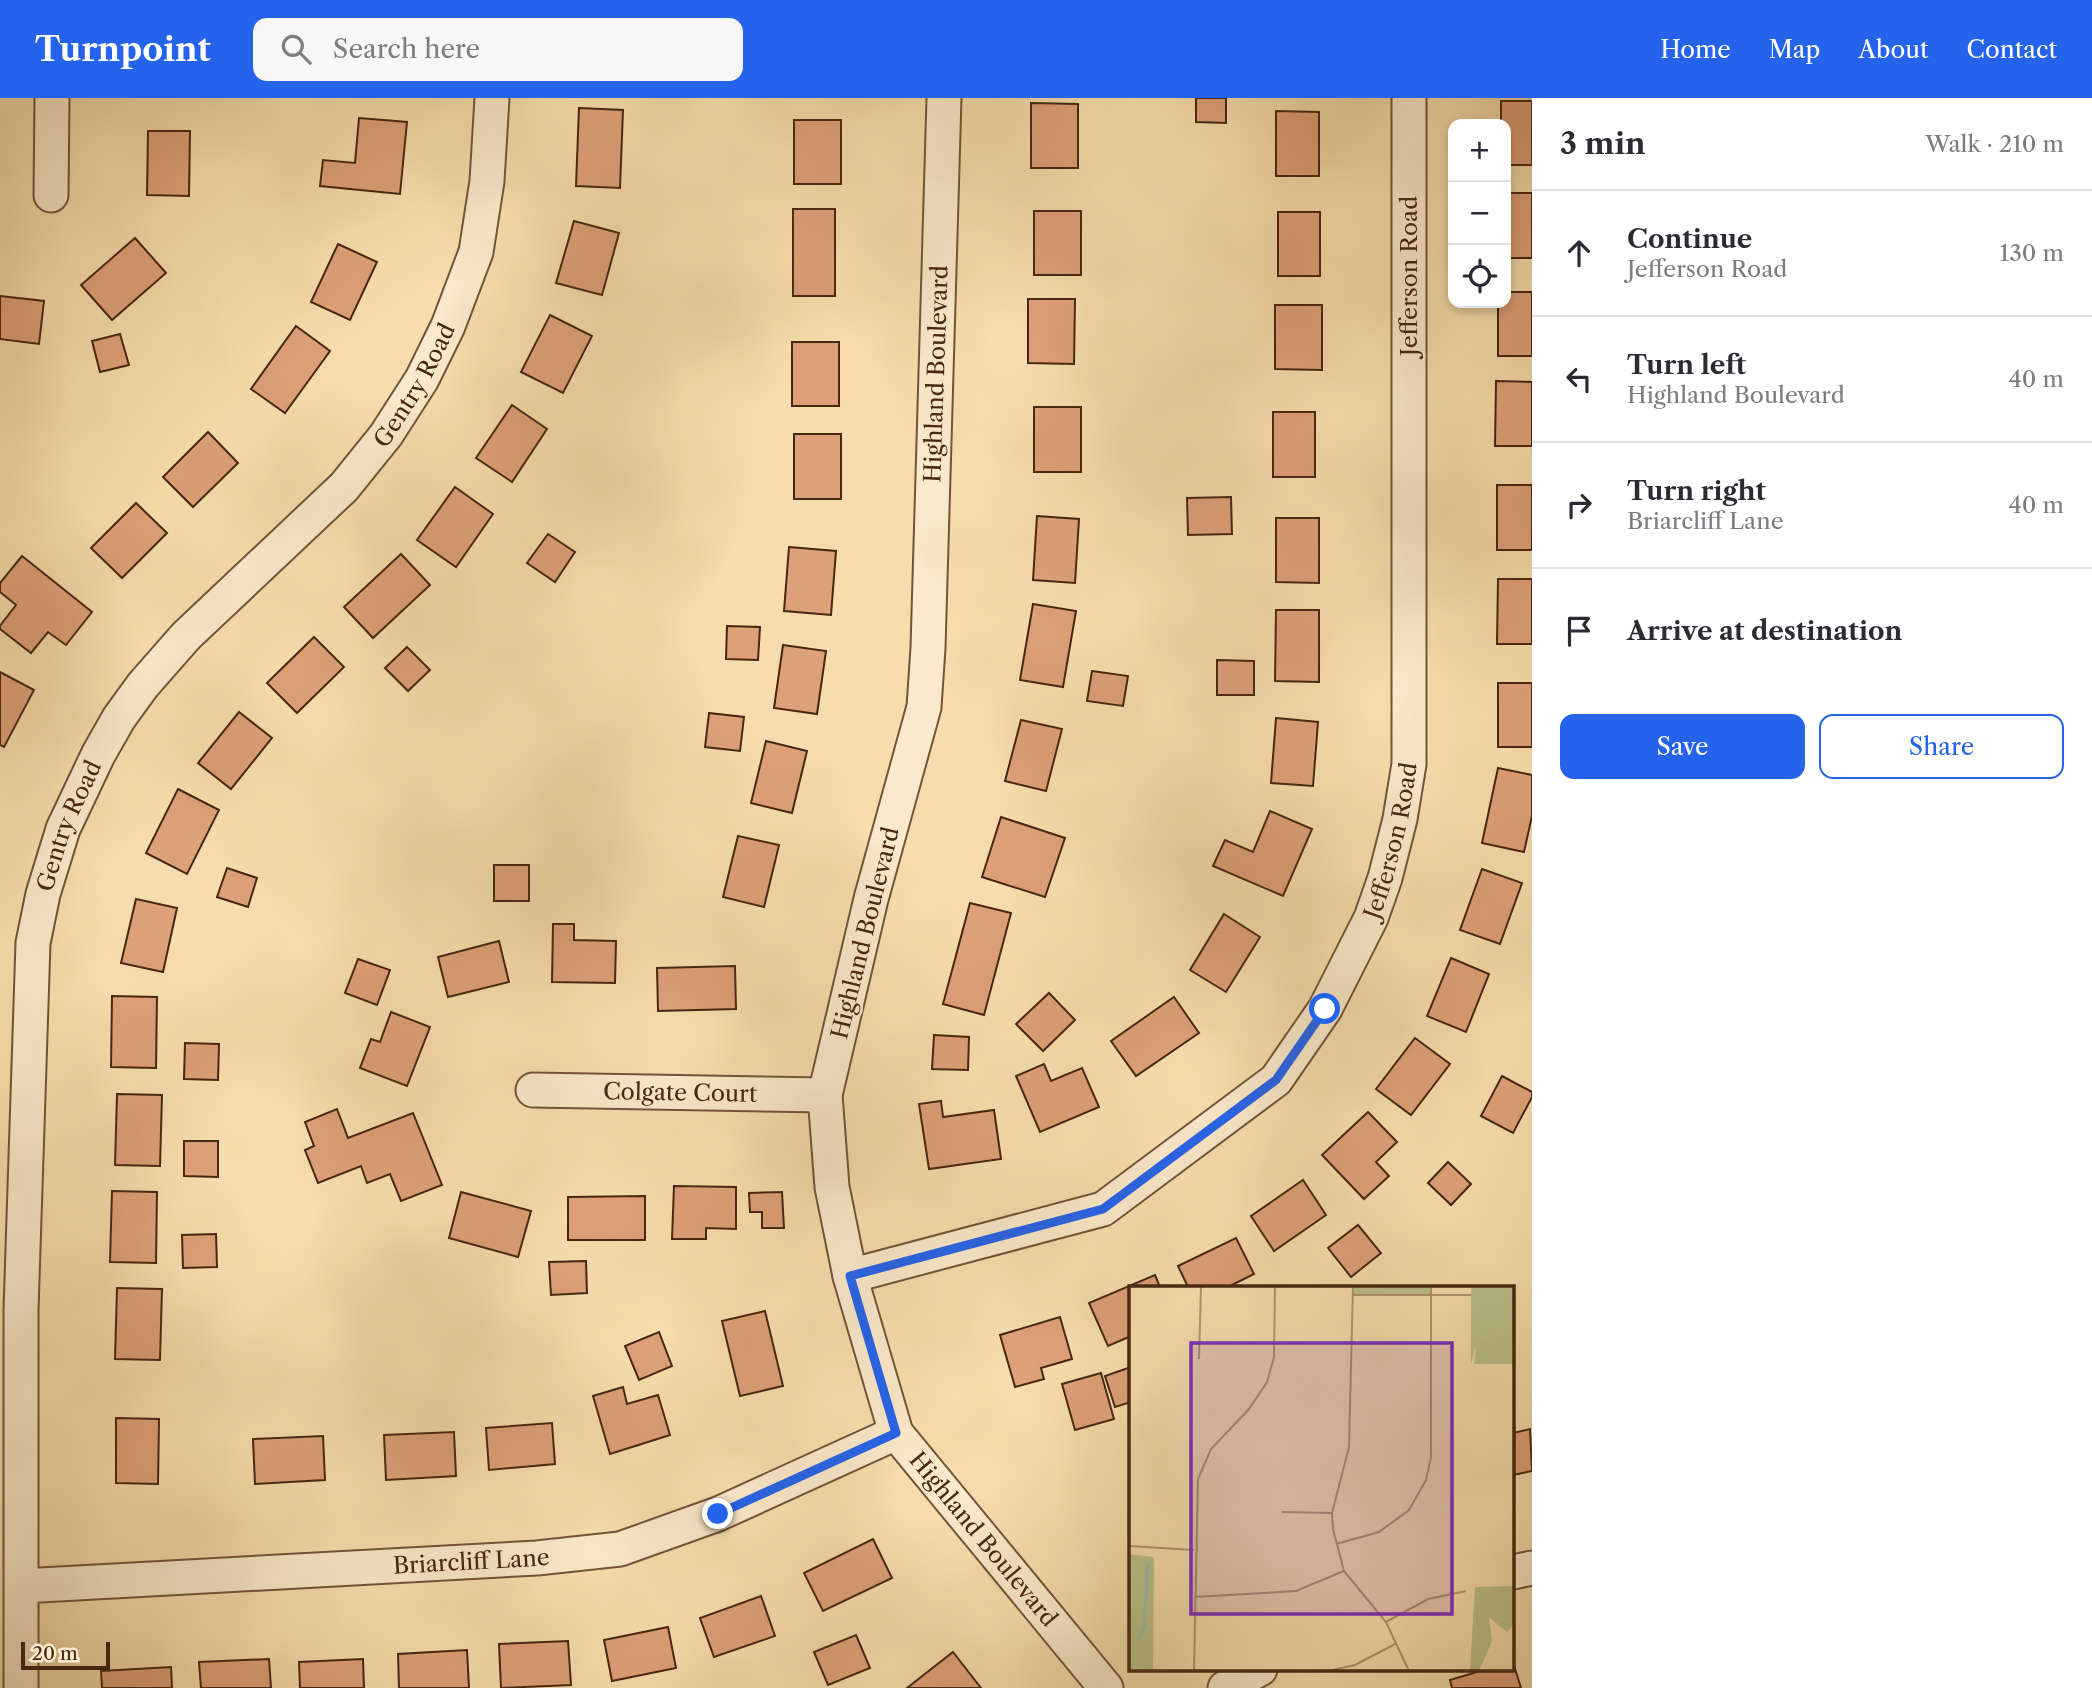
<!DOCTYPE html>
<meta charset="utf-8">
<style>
:root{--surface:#fff;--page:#f7f7f7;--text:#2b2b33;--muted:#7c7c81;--line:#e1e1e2;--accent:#2563eb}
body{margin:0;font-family:"Libre Caslon Text",serif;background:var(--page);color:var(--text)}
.controls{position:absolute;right:21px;top:21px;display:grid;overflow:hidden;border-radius:14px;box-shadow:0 4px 10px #0003}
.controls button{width:63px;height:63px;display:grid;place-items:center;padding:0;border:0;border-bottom:2px solid var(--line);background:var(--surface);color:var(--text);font:35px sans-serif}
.scale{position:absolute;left:21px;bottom:18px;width:89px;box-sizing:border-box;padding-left:7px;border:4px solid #472612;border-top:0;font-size:19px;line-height:24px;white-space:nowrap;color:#472612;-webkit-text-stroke:5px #fae9ca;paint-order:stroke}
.stop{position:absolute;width:21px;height:21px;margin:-16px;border:5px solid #2563eb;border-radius:50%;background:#fff}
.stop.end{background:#2563eb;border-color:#fff;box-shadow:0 2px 7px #0008}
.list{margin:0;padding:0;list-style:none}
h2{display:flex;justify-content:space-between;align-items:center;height:91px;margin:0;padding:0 28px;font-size:30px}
h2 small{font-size:23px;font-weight:400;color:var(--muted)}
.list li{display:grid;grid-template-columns:46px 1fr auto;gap:21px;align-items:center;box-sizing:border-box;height:126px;padding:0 28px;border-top:2px solid var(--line)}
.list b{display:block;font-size:26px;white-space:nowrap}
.list p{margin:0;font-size:23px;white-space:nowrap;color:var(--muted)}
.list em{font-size:23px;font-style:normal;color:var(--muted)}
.actions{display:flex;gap:14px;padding:21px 28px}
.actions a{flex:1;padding:16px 0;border:2px solid var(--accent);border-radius:14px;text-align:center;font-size:24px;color:var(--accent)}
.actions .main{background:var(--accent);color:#fff}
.icon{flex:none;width:38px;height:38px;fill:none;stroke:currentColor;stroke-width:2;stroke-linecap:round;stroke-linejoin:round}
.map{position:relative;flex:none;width:1532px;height:1590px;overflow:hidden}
header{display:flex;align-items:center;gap:42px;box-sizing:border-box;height:98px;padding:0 35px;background:var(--accent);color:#fff}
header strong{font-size:33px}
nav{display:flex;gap:38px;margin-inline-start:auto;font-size:24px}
.search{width:490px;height:63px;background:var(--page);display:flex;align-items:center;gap:18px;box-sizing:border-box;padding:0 24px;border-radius:14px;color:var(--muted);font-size:26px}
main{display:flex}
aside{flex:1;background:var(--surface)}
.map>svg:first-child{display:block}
.building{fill:#dea078;stroke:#472612;stroke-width:2}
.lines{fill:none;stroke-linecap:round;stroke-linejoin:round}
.minor-casing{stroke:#735439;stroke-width:37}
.minor{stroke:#fae9ca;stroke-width:33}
.route{stroke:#2563eb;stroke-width:9}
.labels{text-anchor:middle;stroke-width:5;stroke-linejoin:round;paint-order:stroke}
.street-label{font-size:23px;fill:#472612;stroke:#fae9ca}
.inset-river{fill:none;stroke:#9dbcab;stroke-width:3.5}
.inset-road{fill:none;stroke:#b1946f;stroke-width:2}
.view{fill:#7b2cbf;fill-opacity:0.15;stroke:#7b2cbf;stroke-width:3.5}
.inset-edge{fill:none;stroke:#472612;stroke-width:3.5}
</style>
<header>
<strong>Turnpoint</strong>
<div class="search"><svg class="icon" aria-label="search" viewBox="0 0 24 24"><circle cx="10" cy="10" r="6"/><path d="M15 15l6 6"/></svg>Search here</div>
<nav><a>Home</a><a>Map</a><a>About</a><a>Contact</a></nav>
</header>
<main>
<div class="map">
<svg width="1532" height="1590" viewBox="0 0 1532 1590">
<rect width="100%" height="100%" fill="#f7ddad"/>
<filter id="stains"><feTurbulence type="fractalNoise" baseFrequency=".00286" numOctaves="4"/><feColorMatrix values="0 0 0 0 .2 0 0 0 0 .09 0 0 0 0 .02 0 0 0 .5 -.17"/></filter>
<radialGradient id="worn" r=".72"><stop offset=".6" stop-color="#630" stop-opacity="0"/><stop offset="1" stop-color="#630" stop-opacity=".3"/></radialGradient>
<g class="building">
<path d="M1196 0H1226V25L1196 24Z"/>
<path d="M1501 3H1532V67H1506V26H1501Z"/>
<path d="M1031 5 1078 6V70H1031Z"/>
<path d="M579 10 623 12 620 90 576 88Z"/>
<path d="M1276 13 1319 14V78H1276Z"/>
<path d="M359 20 407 24 400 96 320 88 323 62 355 65Z"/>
<rect x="794" y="22" width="47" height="64"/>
<path d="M148 33H190L189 98 147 97Z"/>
<rect x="1506" y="95" width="26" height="65"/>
<rect x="793" y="111" width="42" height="87"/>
<rect x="1034" y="113" width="47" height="64"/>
<rect x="1278" y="114" width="42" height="64"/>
<path d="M574 123 619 135 602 197 556 185Z"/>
<path d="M135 140 166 175 112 222 81 187Z"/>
<path d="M338 146 377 164 350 222 311 204Z"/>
<path d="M1506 194H1532V258H1498V205H1506Z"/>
<path d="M0 198 44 203 39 246 0 241Z"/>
<path d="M1028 201H1075L1074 266 1028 265Z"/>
<path d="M1275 207H1322V272L1275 271Z"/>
<path d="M550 217 592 238 563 295 521 274Z"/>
<path d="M296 228 330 253 285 315 251 291Z"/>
<path d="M120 236 129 267 100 274 92 243Z"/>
<rect x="792" y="244" width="47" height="64"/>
<path d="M1496 283 1532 284V348H1495Z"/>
<path d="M512 307 547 331 512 384 476 360Z"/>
<rect x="1034" y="309" width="47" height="65"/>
<rect x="1273" y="314" width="42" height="65"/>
<path d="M208 334 238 365 193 409 163 379Z"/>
<rect x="794" y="336" width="47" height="65"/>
<rect x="1497" y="387" width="35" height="65"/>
<path d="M455 389 493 416 456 469 417 442Z"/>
<path d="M1231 399 1232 436 1188 437 1187 400Z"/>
<path d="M136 405 167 435 122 480 91 450Z"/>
<path d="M1037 418 1079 421 1075 485 1033 482Z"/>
<path d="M1276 420H1319V485L1276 484Z"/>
<path d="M548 436 575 454 555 484 527 465Z"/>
<path d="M789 449 836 453 831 517 784 513Z"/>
<path d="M401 456 430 487 373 540 344 509Z"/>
<path d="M22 458 92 514 66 547 48 534 31 555 0 531V528L16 507 0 494V485Z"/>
<path d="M1498 481H1532V546H1497Z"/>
<path d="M1033 506 1076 513 1063 589 1020 582Z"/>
<path d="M1276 512H1319V584L1275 583Z"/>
<path d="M727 528 760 529 758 562 726 561Z"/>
<path d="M314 539 344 569 297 615 267 585Z"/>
<path d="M783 547 826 553 817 616 774 610Z"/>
<path d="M407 549 430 572 408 593 385 570Z"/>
<path d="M1217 562 1254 563V597H1217Z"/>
<path d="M1092 573 1128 578 1123 608 1087 603Z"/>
<path d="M0 574 34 592 4 649 0 647Z"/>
<rect x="1498" y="585" width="34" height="64"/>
<path d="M239 614 272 640 231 691 198 665Z"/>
<path d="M709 615 744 619 740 653 705 649Z"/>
<path d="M1276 620 1318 624 1313 688 1271 685Z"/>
<path d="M1021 622 1062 631 1046 693 1005 683Z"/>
<path d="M766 643 807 653 792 715 751 705Z"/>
<path d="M1498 670 1532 677V718L1524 754 1482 745Z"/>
<path d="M178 691 219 712 187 776 146 755Z"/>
<path d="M1270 713 1312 731 1283 798 1213 768 1225 742 1253 754Z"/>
<path d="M1001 719 1065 740 1045 799 982 779Z"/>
<path d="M738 738 779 747 764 809 723 799Z"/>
<rect x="494" y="767" width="35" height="36"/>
<path d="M227 770 257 780 248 809 217 799Z"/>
<path d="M1482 771 1522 785 1500 846 1460 832Z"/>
<path d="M136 801 177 810 163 874 121 865Z"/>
<path d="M970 805 1011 815 984 917 943 906Z"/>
<path d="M1224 816 1260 839 1226 894 1190 872Z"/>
<path d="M553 826H574V842L616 843 615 885 552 884Z"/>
<path d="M499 843 509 884 448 899 438 859Z"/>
<path d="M1451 860 1489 876 1466 934 1427 918Z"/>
<path d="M358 861 390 872 377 907 345 895Z"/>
<path d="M735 868 736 911 658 913 657 870Z"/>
<path d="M1049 895 1075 922 1043 953 1016 926Z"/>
<path d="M112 898 157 899 156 970 111 969Z"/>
<path d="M1174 899 1199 935 1136 978 1111 943Z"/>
<path d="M391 914 430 929 407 988 360 970 371 941 380 944Z"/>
<path d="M934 937 969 939 968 972 932 971Z"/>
<path d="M1415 940 1450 966 1411 1017 1376 991Z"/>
<path d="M185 945 219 946 218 982 184 981Z"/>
<path d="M1044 966 1051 983 1082 970 1099 1009 1040 1034 1016 978Z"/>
<path d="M1502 978 1532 994V999L1513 1035 1481 1018Z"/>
<path d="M117 996 162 997 160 1068 115 1067Z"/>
<path d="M941 1003 943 1019 994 1012 1001 1061 929 1071 919 1006Z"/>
<path d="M337 1011 348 1040 413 1015 442 1087 401 1103 390 1076 367 1085 361 1068 318 1085 305 1052 314 1048 305 1024Z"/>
<path d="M1368 1014 1397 1044 1376 1064 1389 1078 1364 1101 1322 1057Z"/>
<path d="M184 1043H218V1079L184 1078Z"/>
<path d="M1448 1064 1471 1086 1451 1107 1428 1085Z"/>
<path d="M1303 1082 1326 1117 1274 1153 1251 1118Z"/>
<path d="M674 1088 736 1089V1131L706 1130V1141H672Z"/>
<path d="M112 1093 157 1094 156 1165 110 1164Z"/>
<path d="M461 1094 531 1113 518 1159 449 1140Z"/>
<path d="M782 1094 784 1130H762V1114H750L749 1095Z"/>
<path d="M645 1098V1142H568V1099Z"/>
<path d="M1358 1127 1381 1155 1351 1179 1328 1150Z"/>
<path d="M216 1136 217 1169 183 1170 182 1137Z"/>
<path d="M1236 1140 1254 1176 1228 1189H1188L1178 1168Z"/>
<path d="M586 1163 587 1195 551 1197 549 1164Z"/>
<path d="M1155 1177 1160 1189H1131V1238L1108 1248 1089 1205Z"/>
<path d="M117 1190 162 1191 160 1262 115 1261Z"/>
<path d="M765 1213 783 1288 740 1298 722 1223Z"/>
<path d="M1060 1219 1072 1261 1041 1270 1044 1281 1015 1289 1000 1237Z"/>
<path d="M659 1234 672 1268 639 1282 625 1248Z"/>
<path d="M1131 1269V1304L1115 1309 1105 1278Z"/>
<path d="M1101 1275 1114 1321 1075 1332 1062 1286Z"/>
<path d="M623 1289 627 1306 658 1297 670 1337 610 1356 593 1298Z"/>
<path d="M116 1320 159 1321 158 1386 116 1385Z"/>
<path d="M552 1325 555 1366 489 1372 486 1330Z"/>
<path d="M1530 1331 1532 1373 1513 1377V1335Z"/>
<path d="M454 1334 456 1378 386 1382 384 1337Z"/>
<path d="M323 1338 325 1382 255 1386 253 1341Z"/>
<path d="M873 1441 892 1480 823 1513 804 1475Z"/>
<path d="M761 1498 775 1538 714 1559 700 1520Z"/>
<path d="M668 1529 676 1570 612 1583 604 1542Z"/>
<path d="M856 1537 870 1570 828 1587 814 1554Z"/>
<path d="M568 1543 571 1587 501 1590 499 1546Z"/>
<path d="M467 1552 469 1590H399L398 1556Z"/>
<path d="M953 1554 981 1590H907Z"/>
<path d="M269 1561 271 1590H201L199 1564Z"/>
<path d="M363 1561 364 1590H300L299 1564Z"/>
<path d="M1513 1564 1521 1590H1452L1450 1582 1487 1571H1513Z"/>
<path d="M171 1569 172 1590H102L101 1573Z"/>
</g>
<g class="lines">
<defs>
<g id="minor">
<path id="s1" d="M944 0 928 550 924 609 871 801 825 997 832 1089 850 1178 896 1335 1106 1590"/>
<path d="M51 97 52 0"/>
<path id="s2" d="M533 992 825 997"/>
<path id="s3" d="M850 1178 1103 1111 1276 982 1325 911 1371 820 1385 780 1400 721 1409 666V0"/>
<path d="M1513 1474 1532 1470"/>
<path id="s4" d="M22 1488 537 1460 620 1451 718 1416 896 1335"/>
<path id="s5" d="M21 1590V1212L33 845 43 796 63 731 98 657 119 620 143 587 186 538 344 389 386 337 422 281 448 228 476 154 487 83 492 0"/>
<path d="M1225 1590 1260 1571"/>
</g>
</defs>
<use href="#minor" class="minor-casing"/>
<use href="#minor" class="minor"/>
</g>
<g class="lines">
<path class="route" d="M718 1416 896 1335 850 1178 1103 1111 1276 982 1325 911"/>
</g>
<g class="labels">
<g class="street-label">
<text transform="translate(1409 178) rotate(-90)" y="8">Jefferson Road</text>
<text transform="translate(936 276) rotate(-88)" y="8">Highland Boulevard</text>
<text dy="8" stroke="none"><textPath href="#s5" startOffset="1435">Gentry Road</textPath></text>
<text dy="8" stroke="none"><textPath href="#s5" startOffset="868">Gentry Road</textPath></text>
<text dy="8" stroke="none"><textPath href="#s3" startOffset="746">Jefferson Road</textPath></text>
<text transform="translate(865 835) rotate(-76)" y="8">Highland Boulevard</text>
<text dy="8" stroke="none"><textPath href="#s2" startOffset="147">Colgate Court</textPath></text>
<text dy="8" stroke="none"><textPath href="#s1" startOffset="1494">Highland Boulevard</textPath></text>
<text dy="8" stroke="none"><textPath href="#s4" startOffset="450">Briarcliff Lane</textPath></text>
</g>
</g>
<g transform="translate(1129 1188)">
<rect width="385" height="385" fill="#f7ddad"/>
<path d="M224 0H302V9H224ZM385 47V78H345L348 52ZM0 268 25 271 24 385H0Z" fill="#bbc18b"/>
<path d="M342 0H385V47L349 52 342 78ZM385 300V339L378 346 360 331 363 355 350 385H341L346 301Z" fill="#bbc18b"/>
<path d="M19 275V326L10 355 15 323 12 294Z" fill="#bbc18b"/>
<path class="inset-river" d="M9 353 15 341 19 276"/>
<path class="inset-road" d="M224 0 220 161 203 227 204 243 215 285 257 336 280 385M224 9H342M70 73 72 0M153 226 203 227M207 258 250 246 280 224 297 194 302 171V0M0 260 65 264M65 311 167 305 215 285M257 336 299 313 337 305M65 385 69 193 82 163 120 123 138 96 145 71 146 0M199 385 226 379 268 357"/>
<path class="view" d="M62 57H323V328H62Z"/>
<rect width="385" height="385" class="inset-edge"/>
</g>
<rect width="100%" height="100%" filter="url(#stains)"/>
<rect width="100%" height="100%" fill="url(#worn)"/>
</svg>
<div class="controls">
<button>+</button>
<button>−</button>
<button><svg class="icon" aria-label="locate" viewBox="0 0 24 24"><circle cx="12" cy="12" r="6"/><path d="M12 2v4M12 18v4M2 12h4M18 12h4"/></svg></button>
</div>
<div class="scale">20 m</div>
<div class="stop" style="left:1325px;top:911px"></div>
<div class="stop end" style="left:718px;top:1416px"></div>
</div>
<aside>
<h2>3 min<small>Walk · 210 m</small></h2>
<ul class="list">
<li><svg class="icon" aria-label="ahead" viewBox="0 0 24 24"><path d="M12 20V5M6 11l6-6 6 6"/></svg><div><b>Continue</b><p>Jefferson Road</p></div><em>130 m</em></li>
<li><svg class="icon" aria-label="left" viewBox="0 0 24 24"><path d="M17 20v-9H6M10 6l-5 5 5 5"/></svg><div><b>Turn left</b><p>Highland Boulevard</p></div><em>40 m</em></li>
<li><svg class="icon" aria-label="right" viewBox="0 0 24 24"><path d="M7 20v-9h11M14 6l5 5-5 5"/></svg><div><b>Turn right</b><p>Briarcliff Lane</p></div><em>40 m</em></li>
<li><svg class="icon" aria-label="arrive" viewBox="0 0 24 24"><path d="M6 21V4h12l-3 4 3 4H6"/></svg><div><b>Arrive at destination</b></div></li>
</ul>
<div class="actions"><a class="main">Save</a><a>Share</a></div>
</aside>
</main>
